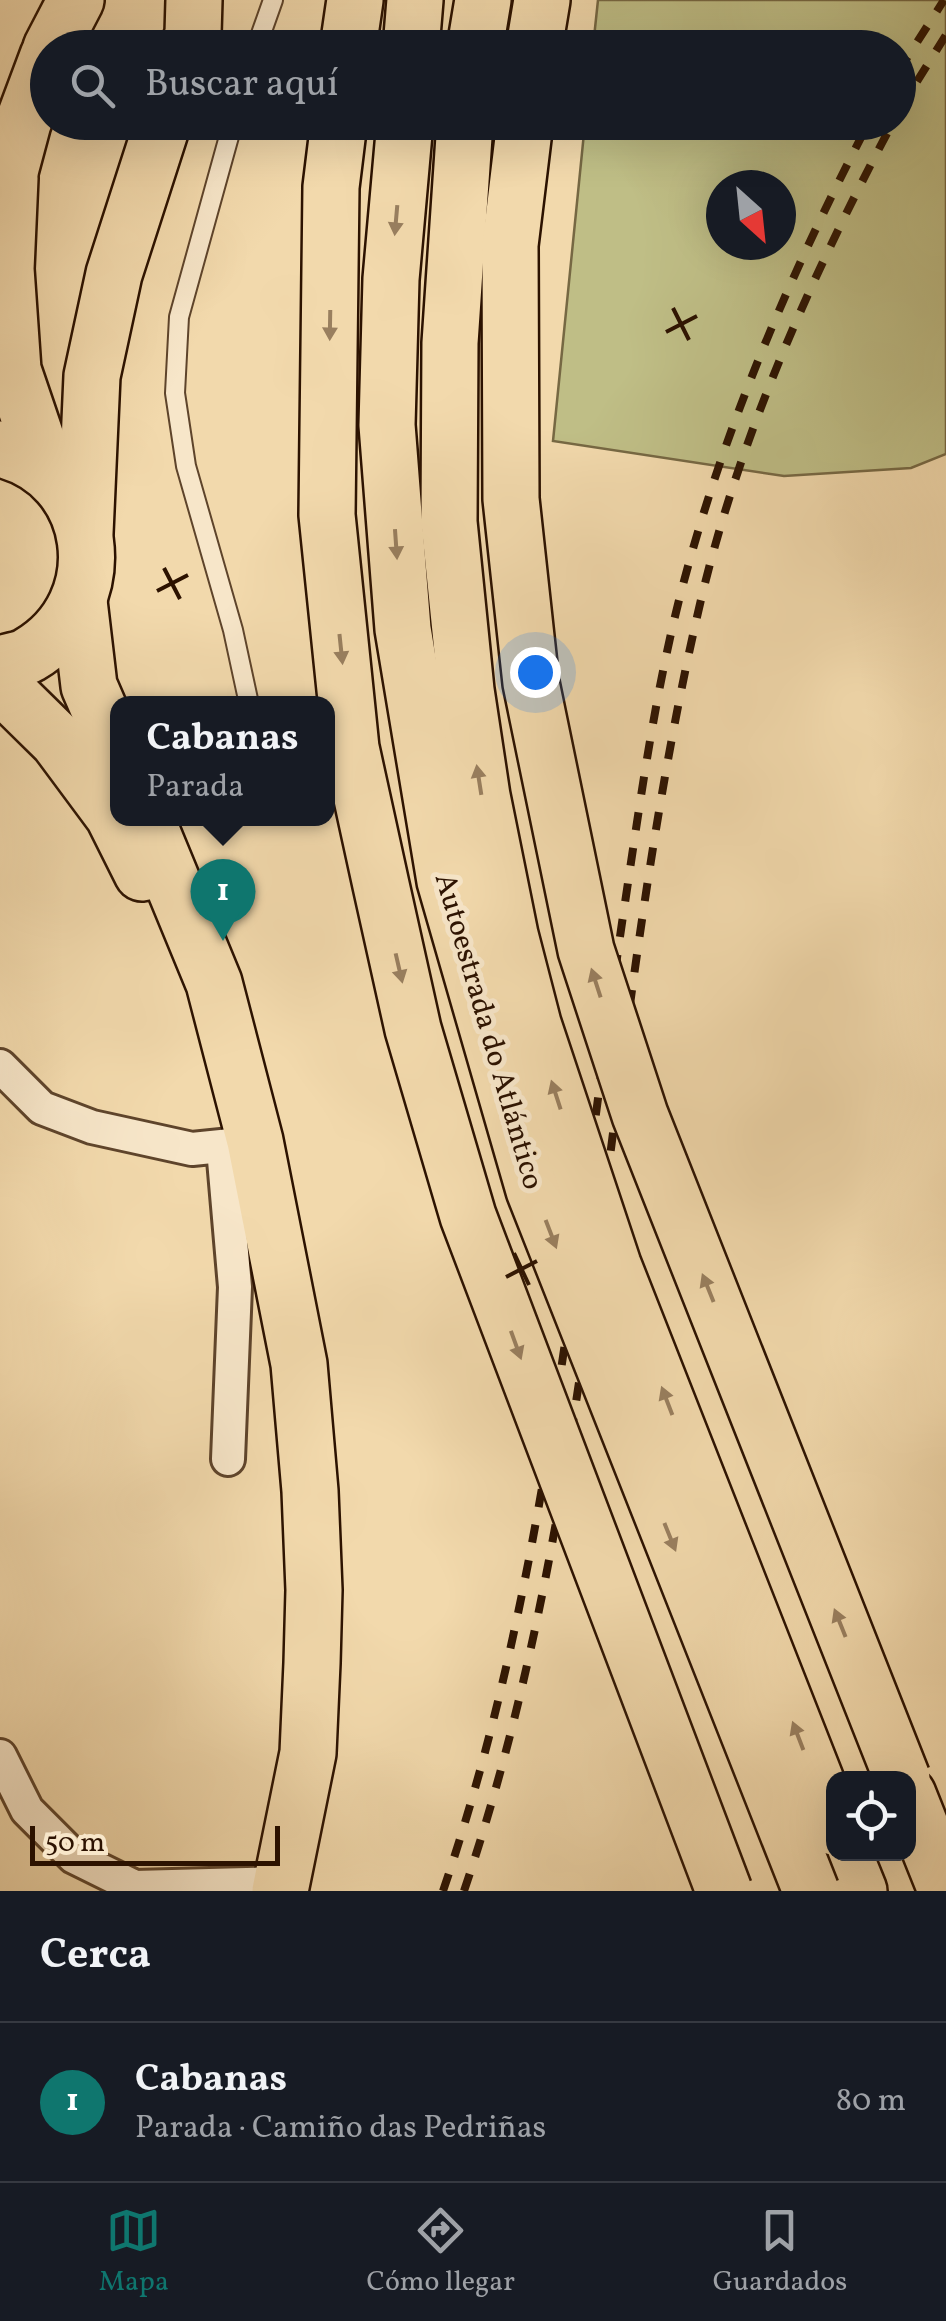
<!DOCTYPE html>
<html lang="es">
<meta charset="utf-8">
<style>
:root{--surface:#171b24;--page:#20242c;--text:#f1f3f6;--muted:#9ea1a6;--line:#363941;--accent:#0f766e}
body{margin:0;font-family:Vollkorn,serif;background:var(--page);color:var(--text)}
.controls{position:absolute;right:30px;bottom:30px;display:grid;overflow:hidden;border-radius:20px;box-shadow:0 10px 40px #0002}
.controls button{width:90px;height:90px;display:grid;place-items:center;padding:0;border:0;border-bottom:2px solid var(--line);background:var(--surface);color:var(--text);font:50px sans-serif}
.compass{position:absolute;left:706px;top:170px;width:90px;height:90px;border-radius:50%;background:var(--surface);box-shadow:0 10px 40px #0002;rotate:153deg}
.scale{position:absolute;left:30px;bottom:25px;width:250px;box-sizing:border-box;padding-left:10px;border:5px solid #2c1200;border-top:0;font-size:28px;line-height:35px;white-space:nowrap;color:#2c1200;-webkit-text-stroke:8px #f7e6c9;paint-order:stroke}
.you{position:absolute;left:535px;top:672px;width:35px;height:35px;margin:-25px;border:8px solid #fff;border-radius:50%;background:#1a73e8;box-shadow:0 0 0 15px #1a73e833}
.badge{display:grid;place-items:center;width:65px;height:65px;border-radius:50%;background:var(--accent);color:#fff;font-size:32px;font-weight:700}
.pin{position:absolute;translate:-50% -82px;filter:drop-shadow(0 2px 5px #0008)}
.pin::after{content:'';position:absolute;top:52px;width:35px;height:30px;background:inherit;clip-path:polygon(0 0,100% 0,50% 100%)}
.popup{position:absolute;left:110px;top:696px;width:225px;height:130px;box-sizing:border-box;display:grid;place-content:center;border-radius:20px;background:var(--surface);filter:drop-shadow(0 2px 8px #0005);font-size:32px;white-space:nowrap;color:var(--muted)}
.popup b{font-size:38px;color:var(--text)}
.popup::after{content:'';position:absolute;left:50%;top:100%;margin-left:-20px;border:20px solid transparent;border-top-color:var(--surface)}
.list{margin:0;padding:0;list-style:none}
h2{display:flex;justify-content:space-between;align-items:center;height:130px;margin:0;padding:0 40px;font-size:42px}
h2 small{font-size:32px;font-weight:400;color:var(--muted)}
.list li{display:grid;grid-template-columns:65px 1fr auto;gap:30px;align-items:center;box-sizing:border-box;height:160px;padding:0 40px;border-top:2px solid var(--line)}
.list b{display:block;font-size:38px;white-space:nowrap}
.list p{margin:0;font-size:32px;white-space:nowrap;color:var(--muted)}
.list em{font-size:32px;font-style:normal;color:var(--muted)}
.icon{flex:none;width:55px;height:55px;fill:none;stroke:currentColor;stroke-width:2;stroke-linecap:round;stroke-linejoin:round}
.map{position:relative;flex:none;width:946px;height:1891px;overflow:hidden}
.search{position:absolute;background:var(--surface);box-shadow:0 10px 40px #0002;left:30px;right:30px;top:30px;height:110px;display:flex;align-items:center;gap:25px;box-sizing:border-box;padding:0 35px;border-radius:55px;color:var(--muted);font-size:38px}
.sheet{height:290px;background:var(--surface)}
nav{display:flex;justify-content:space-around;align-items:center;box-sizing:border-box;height:140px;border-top:2px solid var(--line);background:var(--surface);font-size:28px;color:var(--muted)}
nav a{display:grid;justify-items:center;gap:5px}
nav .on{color:var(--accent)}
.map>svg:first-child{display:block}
.green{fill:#bfbe86;stroke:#766843;stroke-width:2.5;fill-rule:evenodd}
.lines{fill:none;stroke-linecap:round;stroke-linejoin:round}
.lane-casing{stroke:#5e442b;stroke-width:22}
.street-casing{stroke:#5e442b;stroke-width:38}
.highway-casing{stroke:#2c1200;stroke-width:60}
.lane{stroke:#f7e6c9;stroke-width:18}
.street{stroke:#f7e6c9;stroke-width:32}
.highway{stroke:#f2d9ac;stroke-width:55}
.rail{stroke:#2c1200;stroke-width:8;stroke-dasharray:18 18;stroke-linecap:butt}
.highway-bridge-casing{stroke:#2c1200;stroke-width:60;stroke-linecap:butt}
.highway-bridge{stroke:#f2d9ac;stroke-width:55}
.oneway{fill:#997f5f}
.ticks{fill:none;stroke:#2c1200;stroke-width:4}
.labels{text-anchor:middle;stroke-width:10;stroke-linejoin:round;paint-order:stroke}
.street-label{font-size:30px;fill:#2c1200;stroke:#f7e6c9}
</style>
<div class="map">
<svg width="946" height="1891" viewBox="0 0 946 1891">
<rect width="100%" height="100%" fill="#f2d9ac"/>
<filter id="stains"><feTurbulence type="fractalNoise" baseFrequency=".002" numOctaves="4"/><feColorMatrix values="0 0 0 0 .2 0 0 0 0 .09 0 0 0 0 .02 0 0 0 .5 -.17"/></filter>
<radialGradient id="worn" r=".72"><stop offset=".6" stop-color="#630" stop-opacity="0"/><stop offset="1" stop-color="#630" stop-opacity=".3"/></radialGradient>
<path class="green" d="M598 0H946V454L911 468 784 476 553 441 585 123 898 122V48L593 47ZM721 185H781V245H721Z"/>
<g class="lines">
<defs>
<g id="lane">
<path d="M256 48 273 0"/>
<path d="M233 122 179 317 175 393 186 466 233 630 249 704"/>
</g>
<g id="street">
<path d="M0 1066 42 1108 92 1127 192 1149 241 1144"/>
<path d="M223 1148 235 1287 228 1459"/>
<path d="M0 1756 27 1810 74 1857 135 1887 283 1883"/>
</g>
<g id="highway">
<path d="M51 48 76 0"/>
<path d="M188 48 193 34 194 0"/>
<path d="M348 48 355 0"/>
<path d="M411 48 415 0"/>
<path d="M475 48 483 0"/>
<path d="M534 48 542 0"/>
<path d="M10 178 6 269 13 370 47 470"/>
<path d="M0 209 23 123 48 56"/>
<path d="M0 449C100 472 118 603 29 655 21 660 9 661 0 664"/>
<path d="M85 533 92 376 114 274 163 122"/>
<path d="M79 601 89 686 118 753"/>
<path d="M0 684 58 741 113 815 142 873"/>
<path d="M146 818 214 983 255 1141 299 1364 310 1491 314 1590 312 1663 308 1753 280 1891"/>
<path d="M908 1795 946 1890"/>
<path d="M844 1854 859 1891"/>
</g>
</defs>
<use href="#lane" class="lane-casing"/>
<use href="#street" class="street-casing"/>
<use href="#highway" class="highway-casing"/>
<use href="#lane" class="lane"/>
<use href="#street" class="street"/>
<use href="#highway" class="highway"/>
<g class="rail">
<path d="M898 72 944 0"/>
<path d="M898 112 946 35"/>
<path d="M443 1891C550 1577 575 1243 623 916 639 810 653 704 679 600 722 432 789 276 869 122"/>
<path d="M464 1891C603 1480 601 1038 697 617 736 443 810 279 893 122"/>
</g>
<defs>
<g id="highway-bridge">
<path d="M339 122 331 187 327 515 351 748 381 885 413 1029 468 1216 724 1891"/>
<path d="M405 122 391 279 387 425 403 629 445 881 534 1190 811 1891"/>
<path d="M465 122 450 343 449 522 466 690 482 796 510 935 533 1024 613 1265 834 1827"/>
<path d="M525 122 510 245 511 499 531 683 586 950 640 1115 902 1778"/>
</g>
</defs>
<use href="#highway-bridge" class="highway-bridge-casing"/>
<use href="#highway-bridge" class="highway-bridge"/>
</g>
<defs><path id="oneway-solid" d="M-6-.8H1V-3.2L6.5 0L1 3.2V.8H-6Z" transform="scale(2.5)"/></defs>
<g class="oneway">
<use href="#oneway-solid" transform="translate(396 220) rotate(95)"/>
<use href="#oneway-solid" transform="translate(330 325) rotate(91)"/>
<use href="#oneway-solid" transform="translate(396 544) rotate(86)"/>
<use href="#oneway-solid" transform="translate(341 649) rotate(84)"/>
<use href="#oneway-solid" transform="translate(479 780) rotate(-99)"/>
<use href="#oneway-solid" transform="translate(399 968) rotate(77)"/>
<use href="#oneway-solid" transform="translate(596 983) rotate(-108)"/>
<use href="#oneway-solid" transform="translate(556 1095) rotate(-108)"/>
<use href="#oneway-solid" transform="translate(551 1234) rotate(69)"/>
<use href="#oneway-solid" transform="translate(708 1288) rotate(-112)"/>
<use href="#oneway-solid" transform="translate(516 1345) rotate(70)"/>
<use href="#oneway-solid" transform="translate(667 1401) rotate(-111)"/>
<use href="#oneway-solid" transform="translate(670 1537) rotate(68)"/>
<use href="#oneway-solid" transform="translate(840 1623) rotate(-112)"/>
<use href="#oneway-solid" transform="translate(798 1736) rotate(-111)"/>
</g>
<path class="ticks" d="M673 308 689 340M666 332 697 316M164 568 180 599M157 591 188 575M514 1253 529 1285M506 1277 537 1261"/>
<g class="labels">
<g class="street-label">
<text transform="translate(490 1031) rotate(74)" y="10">Autoestrada do Atlántico</text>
</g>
</g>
<rect width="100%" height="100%" filter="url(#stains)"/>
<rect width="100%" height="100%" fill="url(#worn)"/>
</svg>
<div class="controls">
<button><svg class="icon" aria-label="locate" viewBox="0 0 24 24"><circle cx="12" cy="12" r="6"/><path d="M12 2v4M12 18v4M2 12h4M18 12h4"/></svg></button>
</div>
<svg class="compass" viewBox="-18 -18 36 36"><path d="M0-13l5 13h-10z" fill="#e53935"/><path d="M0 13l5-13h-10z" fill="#9ea1a6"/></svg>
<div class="scale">50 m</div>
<div class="you"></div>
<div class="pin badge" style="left:223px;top:941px">1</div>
<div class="popup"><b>Cabanas</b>Parada</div>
<div class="search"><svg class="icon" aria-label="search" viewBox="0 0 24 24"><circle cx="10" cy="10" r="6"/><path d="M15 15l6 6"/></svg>Buscar aquí</div>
</div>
<section class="sheet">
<h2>Cerca<small></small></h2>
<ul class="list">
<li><span class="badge">1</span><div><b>Cabanas</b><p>Parada · Camiño das Pedriñas</p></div><em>80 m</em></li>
</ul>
</section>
<nav>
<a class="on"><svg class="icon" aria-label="map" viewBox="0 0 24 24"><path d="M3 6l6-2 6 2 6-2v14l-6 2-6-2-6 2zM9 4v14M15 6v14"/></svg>Mapa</a>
<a><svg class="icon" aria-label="directions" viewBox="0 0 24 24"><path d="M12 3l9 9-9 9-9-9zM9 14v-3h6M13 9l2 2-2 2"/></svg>Cómo llegar</a>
<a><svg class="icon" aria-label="saved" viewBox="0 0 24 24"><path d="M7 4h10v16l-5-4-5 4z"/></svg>Guardados</a>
</nav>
